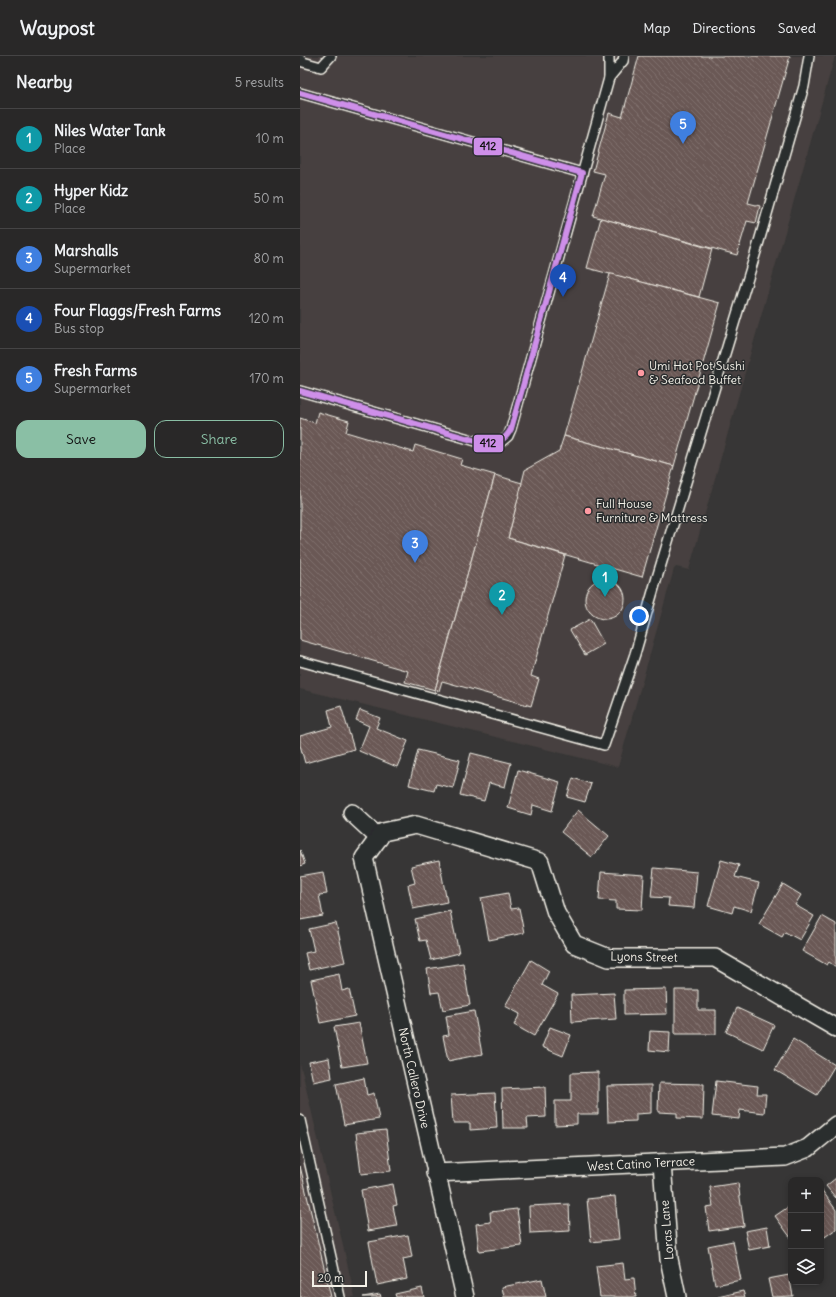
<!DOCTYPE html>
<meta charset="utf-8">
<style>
:root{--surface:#292828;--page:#313030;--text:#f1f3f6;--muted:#a5a6a8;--line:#454445;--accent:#8abfa5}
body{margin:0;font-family:Delius,sans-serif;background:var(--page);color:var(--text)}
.controls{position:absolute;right:12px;bottom:12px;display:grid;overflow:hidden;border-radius:8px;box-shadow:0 2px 6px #0003}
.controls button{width:36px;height:36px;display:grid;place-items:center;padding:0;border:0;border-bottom:1px solid var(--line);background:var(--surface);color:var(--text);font:20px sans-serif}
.scale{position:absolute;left:12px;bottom:10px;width:55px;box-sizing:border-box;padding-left:4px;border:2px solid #f4f1e8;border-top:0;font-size:11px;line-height:14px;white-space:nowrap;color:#f4f1e8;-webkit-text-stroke:3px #2a2d2e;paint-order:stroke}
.you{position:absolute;left:339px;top:560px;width:14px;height:14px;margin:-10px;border:3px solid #fff;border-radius:50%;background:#1a73e8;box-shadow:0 0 0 6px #1a73e833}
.badge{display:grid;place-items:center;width:26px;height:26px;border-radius:50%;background:var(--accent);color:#fff;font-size:13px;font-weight:700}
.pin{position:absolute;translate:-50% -33px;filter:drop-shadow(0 1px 2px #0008)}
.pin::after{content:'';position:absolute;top:21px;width:14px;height:12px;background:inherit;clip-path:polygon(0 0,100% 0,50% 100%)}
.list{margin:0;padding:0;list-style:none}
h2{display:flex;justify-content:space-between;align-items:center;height:52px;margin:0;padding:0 16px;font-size:17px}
h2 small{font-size:13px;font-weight:400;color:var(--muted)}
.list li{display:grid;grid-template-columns:26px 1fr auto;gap:12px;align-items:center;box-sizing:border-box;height:60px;padding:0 16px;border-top:1px solid var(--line)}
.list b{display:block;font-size:15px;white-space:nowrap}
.list p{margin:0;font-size:13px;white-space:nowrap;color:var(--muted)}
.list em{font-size:13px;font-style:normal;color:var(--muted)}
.actions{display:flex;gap:8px;padding:12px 16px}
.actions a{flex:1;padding:9px 0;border:1px solid var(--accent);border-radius:12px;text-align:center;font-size:14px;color:var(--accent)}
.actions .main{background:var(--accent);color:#111}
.icon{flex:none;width:22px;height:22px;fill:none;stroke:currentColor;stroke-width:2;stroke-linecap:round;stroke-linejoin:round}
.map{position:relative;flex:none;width:536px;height:1241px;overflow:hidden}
header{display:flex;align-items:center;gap:24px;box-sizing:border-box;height:56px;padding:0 20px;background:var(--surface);border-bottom:1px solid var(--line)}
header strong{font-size:19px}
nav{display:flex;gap:22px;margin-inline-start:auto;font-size:14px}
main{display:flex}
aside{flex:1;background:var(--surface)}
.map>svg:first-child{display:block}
.built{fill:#46403f}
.building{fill:url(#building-back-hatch);stroke:#f4f1e8}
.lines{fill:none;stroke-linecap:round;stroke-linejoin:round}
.service-casing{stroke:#f4f1e8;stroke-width:12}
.minor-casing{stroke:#f4f1e8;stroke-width:20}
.service{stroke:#2a2d2e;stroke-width:9}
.minor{stroke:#2a2d2e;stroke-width:17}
.bus-1-casing{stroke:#2a2d2e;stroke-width:9}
.bus-1{stroke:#ce8fe9;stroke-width:6}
.poi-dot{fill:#ff9aa2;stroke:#2a2d2e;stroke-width:1.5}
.labels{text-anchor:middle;stroke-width:3;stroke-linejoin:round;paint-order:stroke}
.poi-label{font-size:12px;fill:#f4f1e8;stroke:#2a2d2e;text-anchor:start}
.street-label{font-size:12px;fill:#f4f1e8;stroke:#2a2d2e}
.line-badge{stroke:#2a2d2e;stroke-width:1.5}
.pale-badge-label{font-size:11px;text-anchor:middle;font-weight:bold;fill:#111}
</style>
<header>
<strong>Waypost</strong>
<nav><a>Map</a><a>Directions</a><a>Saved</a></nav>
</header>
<main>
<aside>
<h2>Nearby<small>5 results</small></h2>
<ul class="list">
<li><span class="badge" style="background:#0f9aa8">1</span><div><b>Niles Water Tank</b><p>Place</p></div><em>10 m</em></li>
<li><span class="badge" style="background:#0f9aa8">2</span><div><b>Hyper Kidz</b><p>Place</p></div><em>50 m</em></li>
<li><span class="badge" style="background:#3f7fe0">3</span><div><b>Marshalls</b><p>Supermarket</p></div><em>80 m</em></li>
<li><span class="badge" style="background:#1a4fb4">4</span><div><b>Four Flaggs/Fresh Farms</b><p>Bus stop</p></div><em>120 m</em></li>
<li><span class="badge" style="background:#3f7fe0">5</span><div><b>Fresh Farms</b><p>Supermarket</p></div><em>170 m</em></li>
</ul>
<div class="actions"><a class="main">Save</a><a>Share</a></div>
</aside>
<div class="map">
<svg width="536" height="1241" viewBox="0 0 536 1241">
<defs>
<pattern id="building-back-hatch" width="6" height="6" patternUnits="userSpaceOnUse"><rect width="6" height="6" fill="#6a5854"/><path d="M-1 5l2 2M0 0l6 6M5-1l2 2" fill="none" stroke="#80706d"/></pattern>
</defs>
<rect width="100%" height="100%" fill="#373636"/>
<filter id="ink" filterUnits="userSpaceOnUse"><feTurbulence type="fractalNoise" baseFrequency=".025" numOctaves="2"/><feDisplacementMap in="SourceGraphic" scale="8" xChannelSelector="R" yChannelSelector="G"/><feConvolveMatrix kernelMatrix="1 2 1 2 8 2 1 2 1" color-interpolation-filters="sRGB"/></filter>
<g filter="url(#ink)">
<g class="built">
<path d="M0 0H535L389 514 376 511 374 513 318 711 0 633Z"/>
<path d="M0 1008 3 1019 55 1241H0Z"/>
</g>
<g class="building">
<path d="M339 0H490L448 147 460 150 456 167 447 165 437 199 293 160 305 118 293 115 309 57 322 61Z"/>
<path d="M301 162 412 193 399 241 287 212Z"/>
<path d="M310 218H312L420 247 374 410 264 380Z"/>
<path d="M18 356 49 365 46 376 113 396 115 389 162 403 160 409 195 419 135 634 105 626 108 615 0 584V362L15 367Z"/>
<path d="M264 380 374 410 342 521 208 482 225 414 259 395Z"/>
<path d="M195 419 222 427 208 482 265 499 231 620 239 623 231 650 142 625 139 635 135 634Z"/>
<circle cx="305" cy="543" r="20"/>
<path d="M290 563 304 588 285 599 270 574Z"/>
<path d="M41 650 54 693 5 707 0 689V680L32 671 28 654Z"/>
<path d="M60 654 80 662 76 672 108 685 97 711 59 695 69 670 56 664Z"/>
<path d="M118 694 160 704 153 732 136 728 134 735 109 729Z"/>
<path d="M171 697 211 707 205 731 189 727 184 745 160 739Z"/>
<path d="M218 714 260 726 252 755 233 749 231 759 208 752Z"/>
<path d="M273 722 291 728 285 746 267 741Z"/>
<path d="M278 754 309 780 292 801 261 776Z"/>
<path d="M0 794 5 808 0 810Z"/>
<path d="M139 804 147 846 113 853 108 829 115 827 111 810Z"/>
<path d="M421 804 439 809 435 821 459 827 451 855 434 850 432 857 408 850Z"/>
<path d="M354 812 397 816 394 852 368 850 369 842 351 841Z"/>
<path d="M23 816 27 838 19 839 23 860 0 864V820Z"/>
<path d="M301 816 344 819 342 854 316 853V845L299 844Z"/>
<path d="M483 828 501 839 495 849 514 860 500 884 485 876 482 881 459 868Z"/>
<path d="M208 837 211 853 219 852 224 877 189 884 181 842Z"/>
<path d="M150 855 159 897 131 904 126 884 120 885 115 863Z"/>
<path d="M522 860 536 868V911L529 906 527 909 502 895Z"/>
<path d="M36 867 45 906 9 914 5 897 14 895 9 873Z"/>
<path d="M231 904 249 915 242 929 258 938 234 980 214 969 220 958 205 950Z"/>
<path d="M163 907 170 949 143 954 139 936 131 937 127 913Z"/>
<path d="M39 918 42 935 49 933 55 960 20 967 11 924Z"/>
<path d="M366 933 367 958 324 959V934Z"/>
<path d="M375 934H398V954H416V978H375Z"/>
<path d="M314 937 316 963 272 966 271 939Z"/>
<path d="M437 952 474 969 463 993 426 976Z"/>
<path d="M174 955 182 998 148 1005 143 980 149 979 146 960Z"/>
<path d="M59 967 67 1007 42 1011 34 971Z"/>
<path d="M250 971 271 979 263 1000 242 991Z"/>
<path d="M350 975 370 976 369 996 349 994Z"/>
<path d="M493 983 535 1009 517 1039 475 1014Z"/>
<path d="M29 1002 32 1022 13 1026 9 1006Z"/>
<path d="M298 1016V1058H277V1068L255 1069V1045H271V1017Z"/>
<path d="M64 1022 67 1039 74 1037 79 1063 44 1069 36 1028Z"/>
<path d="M416 1025 458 1030 457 1038H466L464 1057 440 1054 439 1063 412 1060Z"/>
<path d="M359 1027 404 1028 403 1063 377 1062V1057L358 1056Z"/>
<path d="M351 1029V1057L336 1058V1065L308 1066 307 1030Z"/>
<path d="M245 1031 246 1061 227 1062 228 1072H203L202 1033Z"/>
<path d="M195 1037 197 1072 170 1074V1067H153L151 1039Z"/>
<path d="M86 1074 91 1115 61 1118 56 1077Z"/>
<path d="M0 1110 31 1241H0Z"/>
<path d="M536 1122V1142L526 1130Z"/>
<path d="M438 1127 444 1170 409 1175 406 1151 413 1150 410 1131Z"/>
<path d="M93 1128 97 1149 93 1150 97 1170 68 1175 61 1134Z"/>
<path d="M521 1133 536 1154V1173L522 1183Z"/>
<path d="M315 1140 319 1183 291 1186 287 1143Z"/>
<path d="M269 1148 270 1175 230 1177 229 1150Z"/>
<path d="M491 1149V1182L475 1160Z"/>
<path d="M217 1153 222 1190 179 1195 176 1168 191 1166 190 1156Z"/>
<path d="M467 1171 470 1190 449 1194 445 1175Z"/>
<path d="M108 1179 112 1201 103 1203 107 1223 77 1229 69 1186Z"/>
<path d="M433 1185 441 1224 415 1229 408 1190Z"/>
<path d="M323 1207 325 1223 334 1222 336 1241H300L296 1210Z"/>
<path d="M489 1219 493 1240 472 1241 468 1223Z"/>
<path d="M242 1223 246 1241H204L202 1231Z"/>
<path d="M122 1232 124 1241H96L95 1238Z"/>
<path d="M443 1235 445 1241H418Z"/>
<path d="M80 1238 81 1241H63Z"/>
</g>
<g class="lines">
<defs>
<g id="service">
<path d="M0 3 3 6 21 11 31 0"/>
<path d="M309 22 323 5 324 0"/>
<path d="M0 37 282 117"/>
<path d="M0 335 183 387H195L201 386 208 380 211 373 309 22V0"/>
<path d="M0 605 304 689 335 598 356 525 458 189 504 30 509 0"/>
<path d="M0 1064 40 1241"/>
</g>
<g id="minor">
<path d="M52 757 79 782"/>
<path d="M362 1107 369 1203 377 1241"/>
<path d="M135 1117 485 1101 508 1092 536 1069"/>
<path d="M165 1241 64 802 83 776 116 769 240 806 256 857 274 888 309 902H415L536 972"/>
</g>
</defs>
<use href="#service" class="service-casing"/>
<use href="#minor" class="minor-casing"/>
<use href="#service" class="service"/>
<use href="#minor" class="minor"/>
<defs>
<path id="bus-1" d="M0 37 282 117 211 373C205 385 196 388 183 387L0 335"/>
</defs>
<use href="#bus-1" class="bus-1-casing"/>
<use href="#bus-1" class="bus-1"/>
</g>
</g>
<g class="poi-dot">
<circle cx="341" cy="317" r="4"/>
<circle cx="288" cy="455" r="4"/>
</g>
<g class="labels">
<g class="poi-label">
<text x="349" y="314">Umi Hot Pot Sushi<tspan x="349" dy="14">&amp; Seafood Buffet</tspan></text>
<text x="296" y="452">Full House<tspan x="296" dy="14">Furniture &amp; Mattress</tspan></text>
</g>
<g class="street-label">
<text transform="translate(344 901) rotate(1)" y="4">Lyons Street</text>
<text transform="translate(114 1022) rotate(77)" y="4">North Callero Drive</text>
<text transform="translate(341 1108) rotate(-3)" y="4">West Catino Terrace</text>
<text transform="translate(367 1174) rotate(-95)" y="4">Loras Lane</text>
</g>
</g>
<g class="line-badge">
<rect x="173" y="81" width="30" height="19" rx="4" fill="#ce8fe9"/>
<rect x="173" y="378" width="31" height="19" rx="4" fill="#ce8fe9"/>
</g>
<g class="pale-badge-label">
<text x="188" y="94">412</text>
<text x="188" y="391">412</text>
</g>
</svg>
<div class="controls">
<button>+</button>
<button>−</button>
<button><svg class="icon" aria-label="layers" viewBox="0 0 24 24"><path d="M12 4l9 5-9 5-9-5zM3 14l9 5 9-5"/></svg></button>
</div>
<div class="scale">20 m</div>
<div class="you"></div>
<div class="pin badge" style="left:305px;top:541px;background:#0f9aa8">1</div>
<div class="pin badge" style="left:202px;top:559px;background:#0f9aa8">2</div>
<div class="pin badge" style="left:115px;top:507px;background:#3f7fe0">3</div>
<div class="pin badge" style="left:263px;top:241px;background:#1a4fb4">4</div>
<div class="pin badge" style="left:383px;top:88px;background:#3f7fe0">5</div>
</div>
</main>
